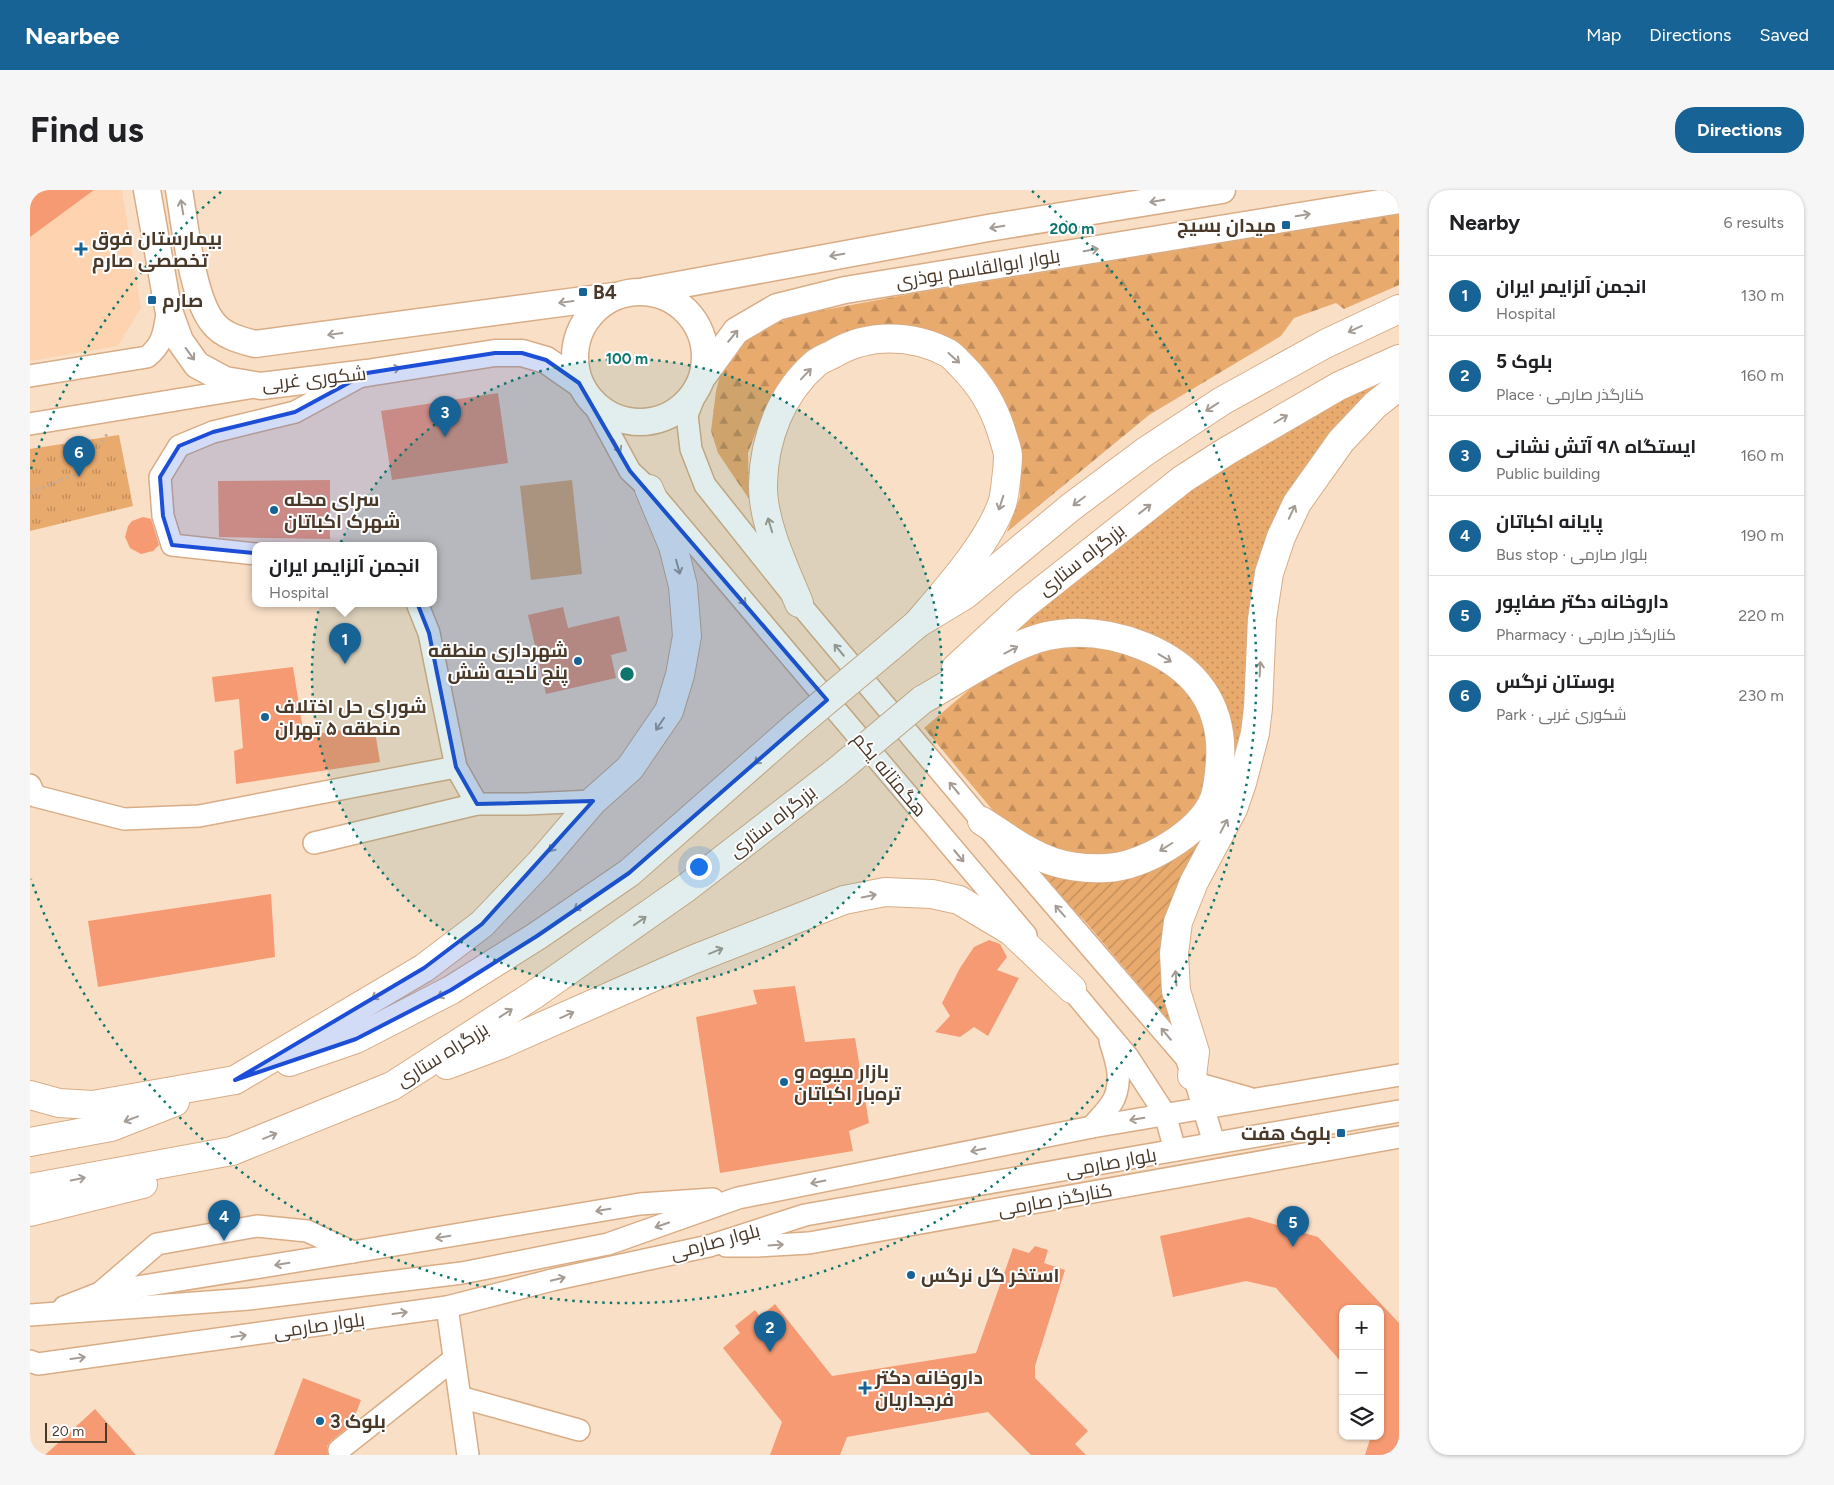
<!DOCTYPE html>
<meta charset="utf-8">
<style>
:root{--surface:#fff;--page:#f6f6f6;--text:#202124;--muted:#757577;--line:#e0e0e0;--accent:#176396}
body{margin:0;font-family:Figtree,Cairo,sans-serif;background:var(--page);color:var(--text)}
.controls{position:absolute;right:15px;bottom:15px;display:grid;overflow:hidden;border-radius:10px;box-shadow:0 1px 4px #0004}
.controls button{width:45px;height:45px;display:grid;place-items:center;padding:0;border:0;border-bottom:1px solid var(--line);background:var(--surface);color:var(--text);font:25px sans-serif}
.scale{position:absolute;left:15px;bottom:12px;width:62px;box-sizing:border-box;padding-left:5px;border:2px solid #4a3828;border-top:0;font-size:14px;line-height:18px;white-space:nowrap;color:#4a3828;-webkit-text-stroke:4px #fff;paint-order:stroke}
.you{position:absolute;left:668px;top:676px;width:18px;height:18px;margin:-12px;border:4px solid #fff;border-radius:50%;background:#1a73e8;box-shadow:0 0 0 8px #1a73e833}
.badge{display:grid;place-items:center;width:32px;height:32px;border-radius:50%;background:var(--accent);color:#fff;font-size:16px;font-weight:700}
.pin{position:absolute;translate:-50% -41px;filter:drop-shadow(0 1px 2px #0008)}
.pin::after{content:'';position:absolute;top:26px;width:18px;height:15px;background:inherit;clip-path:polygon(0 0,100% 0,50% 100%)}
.popup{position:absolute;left:222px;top:352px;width:185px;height:65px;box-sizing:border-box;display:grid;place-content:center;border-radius:10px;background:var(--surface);filter:drop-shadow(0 1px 4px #0005);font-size:16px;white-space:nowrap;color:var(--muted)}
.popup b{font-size:19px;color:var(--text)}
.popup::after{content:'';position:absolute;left:50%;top:100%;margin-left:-10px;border:10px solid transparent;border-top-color:var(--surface)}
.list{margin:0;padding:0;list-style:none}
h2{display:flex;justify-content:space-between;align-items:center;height:65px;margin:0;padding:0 20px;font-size:21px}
h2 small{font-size:16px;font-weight:400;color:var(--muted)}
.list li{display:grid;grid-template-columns:32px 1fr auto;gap:15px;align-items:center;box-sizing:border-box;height:80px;padding:0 20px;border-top:1px solid var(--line)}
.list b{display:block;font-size:19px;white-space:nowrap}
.list p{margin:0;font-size:16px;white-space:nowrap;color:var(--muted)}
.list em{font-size:16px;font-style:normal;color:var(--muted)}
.icon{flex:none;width:28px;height:28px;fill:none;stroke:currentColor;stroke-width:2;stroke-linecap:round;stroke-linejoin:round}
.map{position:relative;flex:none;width:1369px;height:1265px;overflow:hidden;border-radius:20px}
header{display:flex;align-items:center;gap:30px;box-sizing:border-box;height:70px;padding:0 25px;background:var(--accent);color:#fff}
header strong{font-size:24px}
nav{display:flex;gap:28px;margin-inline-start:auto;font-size:18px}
.intro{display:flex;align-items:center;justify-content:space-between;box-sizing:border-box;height:120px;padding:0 30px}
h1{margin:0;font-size:35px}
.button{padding:12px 22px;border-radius:20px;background:var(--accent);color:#fff;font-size:18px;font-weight:700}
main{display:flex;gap:30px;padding:0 30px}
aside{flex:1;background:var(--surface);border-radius:20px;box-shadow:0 1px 4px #0004}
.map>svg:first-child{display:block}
.built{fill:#fdd4af}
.grass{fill:url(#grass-dots)}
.forest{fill:url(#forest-firs)}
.park{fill:url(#park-tufts)}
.garden{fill:url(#garden-furrows)}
.pitch{fill:#e9aa6d}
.building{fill:#f59a73}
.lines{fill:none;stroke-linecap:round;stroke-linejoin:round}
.minor-casing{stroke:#d8ad86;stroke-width:24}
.major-casing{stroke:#d8ad86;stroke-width:29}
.highway-casing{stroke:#d8ad86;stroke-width:30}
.path{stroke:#c5ad97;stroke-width:3;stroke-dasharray:2.5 4;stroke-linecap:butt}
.minor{stroke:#fff;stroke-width:21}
.major{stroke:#fff;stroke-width:26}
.highway{stroke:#fff;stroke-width:28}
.highway-bridge-casing{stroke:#d8ad86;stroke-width:30;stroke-linecap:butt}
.highway-bridge{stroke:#fff;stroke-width:28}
.oneway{stroke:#a49c94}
.marked{fill:#1d4ed8;fill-opacity:0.2;stroke:#1d4ed8;stroke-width:4;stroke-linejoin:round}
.ring{fill:none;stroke:#0f766e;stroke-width:2.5;stroke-dasharray:2.5 5}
.poi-dot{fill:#176396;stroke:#fff;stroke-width:2}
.labels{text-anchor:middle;stroke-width:4;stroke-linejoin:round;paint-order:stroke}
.poi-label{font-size:19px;font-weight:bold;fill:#4a3828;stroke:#fff;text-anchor:start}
.street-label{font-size:19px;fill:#4a3828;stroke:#fff}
.centre{fill:#0f766e;stroke:#fff;stroke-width:2.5}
.ring-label{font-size:15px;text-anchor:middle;font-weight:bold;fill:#0f766e;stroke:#fff;stroke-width:4;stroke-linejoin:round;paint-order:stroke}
</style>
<header>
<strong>Nearbee</strong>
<nav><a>Map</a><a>Directions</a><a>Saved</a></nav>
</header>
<div class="intro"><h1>Find us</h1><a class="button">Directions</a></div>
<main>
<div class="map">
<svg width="1369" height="1265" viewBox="0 0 1369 1265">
<defs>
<pattern id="grass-dots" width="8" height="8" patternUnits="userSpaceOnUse" patternTransform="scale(1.25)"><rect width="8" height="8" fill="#e9aa6d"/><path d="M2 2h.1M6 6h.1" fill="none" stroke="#bf8b5a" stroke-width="1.8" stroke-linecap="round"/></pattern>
<pattern id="forest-firs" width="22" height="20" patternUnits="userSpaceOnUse" patternTransform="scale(1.25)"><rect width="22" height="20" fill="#e9aa6d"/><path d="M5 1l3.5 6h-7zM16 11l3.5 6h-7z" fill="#bf8b5a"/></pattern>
<pattern id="park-tufts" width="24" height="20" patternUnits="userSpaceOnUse" patternTransform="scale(1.25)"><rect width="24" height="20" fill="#e9aa6d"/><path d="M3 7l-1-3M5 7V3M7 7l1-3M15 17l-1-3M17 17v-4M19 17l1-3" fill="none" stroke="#bf8b5a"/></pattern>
<pattern id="garden-furrows" width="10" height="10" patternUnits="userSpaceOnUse" patternTransform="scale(1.25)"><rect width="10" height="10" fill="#e9aa6d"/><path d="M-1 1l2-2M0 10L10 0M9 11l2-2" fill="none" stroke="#bf8b5a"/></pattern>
</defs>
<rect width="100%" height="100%" fill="#fadfc7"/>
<path class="built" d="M0 0H92L111 118 88 156 0 171Z"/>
<path class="grass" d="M1369 178 1272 294 1201 595 957 463 1145 306 1227 256Z"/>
<g class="forest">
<path d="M1369 24V95L1314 119 1306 113 1264 128 1251 146 1119 225 977 342 990 307 991 270 987 242 972 209 948 177 847 142 739 213 727 239 718 263 719 309 688 263 681 241 686 201 693 174 720 147 762 126 880 104Z"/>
<path d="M1021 456H1083L1134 477 1167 509 1180 544 1173 608 1137 647 1089 666 1032 665 975 635 894 538 967 476Z"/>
</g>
<path class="park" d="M89 245 103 316 0 341V259Z"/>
<path class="garden" d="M1197 612 1155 693 1151 845 1054 730 981 659 1058 688Z"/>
<path class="pitch" d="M542 290 552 384 501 390 490 296Z"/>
<g class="building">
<path d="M0 0H64L0 47Z"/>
<path d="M468 203 478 273 362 290 351 221Z"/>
<path d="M300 290V349L189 347 188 291Z"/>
<path d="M113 327 121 329 129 355 123 361 111 364 100 358 95 347 98 336 102 331Z"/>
<path d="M533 417 538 438 589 426 597 461 581 465 586 488 516 504 498 425Z"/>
<path d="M263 477 274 546 344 535 350 572 206 594 204 561 213 558 209 509 185 512 182 487Z"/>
<path d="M241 704 245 767 68 797 58 731Z"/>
<path d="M959 750 970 754 977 767 967 780 989 788 958 846 944 837 930 847 905 842 920 826 912 813 930 778 944 757Z"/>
<path d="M765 796 775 852 825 848 839 933 819 941 823 961 690 983 666 827 727 814 723 800Z"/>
<path d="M1219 1027 1288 1047 1369 1133V1265H1335L1341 1246H1350V1119H1313V1174L1246 1098 1216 1091 1143 1107 1130 1046Z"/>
<path d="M1005 1056 1018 1060 1014 1073 1035 1080 1005 1176V1188L1058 1241 1045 1254 1056 1265H1001L958 1222 817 1247 810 1265H740L752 1232 693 1158 710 1143 705 1136 725 1120 730 1127 745 1114 802 1186 946 1163 983 1058 999 1063Z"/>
<path d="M273 1188 331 1210 322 1234 301 1251 297 1256 298 1265H244Z"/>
<path d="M65 1219 106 1265H15Z"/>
</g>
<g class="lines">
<defs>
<g id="minor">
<path d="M0 186 117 167C135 153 134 139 138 118"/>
<path d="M665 205 657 225 661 259 675 295 769 413 952 631 1156 868 1166 893 1184 953"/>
<path d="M563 213 600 281 619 299 996 745"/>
<path d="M0 234 219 198"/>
<path d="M226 364 142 355 133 326 130 287 149 256 183 242 265 222 331 186"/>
<path d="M387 413 399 443 426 577 447 614H496L563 611"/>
<path d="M0 595 5 606 94 629 169 626 426 577"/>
<path d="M284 653 447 614"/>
<path d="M1032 788 1098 867 1135 924 1145 960"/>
<path d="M1166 893 1219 908"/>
<path d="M1062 937C1069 928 1079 919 1084 909 1093 889 1086 870 1080 851"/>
<path d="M696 1056H727L779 1053 1369 947"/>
<path d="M70 1103 127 1054 227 1036 277 1041 323 1062"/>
<path d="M34 1117 70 1103 323 1062 610 1014 683 1009"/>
<path d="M417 1117 438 1265"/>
<path d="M0 1125 219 1109 432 1083 578 1054 708 1008 1062 937 1369 885"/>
<path d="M0 1171 8 1174 417 1117 522 1090 679 1056 775 1025 1369 921"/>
<path d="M430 1207 549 1240"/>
<path d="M309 1260 424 1169"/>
</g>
<g id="major">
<path d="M117 0 138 118 150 151 167 175 195 190 231 196 337 183 465 163H492L516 170 549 193"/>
<path d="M149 0C155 34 162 109 184 134 194 146 210 150 225 154L584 106"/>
<path d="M615 101 958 38 1192 0"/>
<circle cx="610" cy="167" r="65"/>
<path d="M674 185 706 141 747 117 815 100 1369 10"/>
</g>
<g id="highway">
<path d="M769 413C755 379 732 332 733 294 734 249 751 203 786 173 791 169 797 167 803 164 838 143 882 144 918 163 923 166 928 172 932 176 950 194 963 215 971 240 973 247 977 257 978 265 978 274 975 306 972 314 957 355 916 400 887 434"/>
<path d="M859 458 887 434 935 405 1041 317 1116 261 1192 211 1295 154 1369 119"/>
<path d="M926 478 994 415 1153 289 1197 261 1309 196 1369 169"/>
<path d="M892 510C928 490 978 455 1017 446 1050 439 1081 443 1113 456 1165 477 1194 515 1190 572 1189 584 1188 598 1184 609 1170 644 1112 677 1076 678 1059 679 1040 677 1024 672 998 664 974 645 952 631"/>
<path d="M259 872 326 849 421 800 507 746 599 683 766 536"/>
<path d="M417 875 470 855 662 770 814 710 855 702 902 704 929 710 981 741 1042 799"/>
<path d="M1162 886 1165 862 1146 801 1144 763 1148 732 1164 692 1203 619 1212 593 1225 543 1228 518 1232 429 1239 383 1251 347 1267 313 1311 251 1345 215 1369 196"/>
<path d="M0 905 29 913 63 915 205 890 394 778 452 734 509 674 563 611 600 578 639 521 650 485 657 446 653 396 643 356 619 299"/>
<path d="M0 952 81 937 145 912"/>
<path d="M0 998 202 961 362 896 502 806 656 698 806 582"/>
<path d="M0 1022 113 994"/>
</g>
</defs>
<use href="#minor" class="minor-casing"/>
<use href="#major" class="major-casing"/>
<use href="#highway" class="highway-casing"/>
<path class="path" d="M0 302 47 284 78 243"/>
<use href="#minor" class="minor"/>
<use href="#major" class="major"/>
<use href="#highway" class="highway"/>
<defs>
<g id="highway-bridge">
<path d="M766 536 859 458"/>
<path d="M806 582 892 510"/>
</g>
</defs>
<use href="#highway-bridge" class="highway-bridge-casing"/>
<use href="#highway-bridge" class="highway-bridge"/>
</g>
<defs><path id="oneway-shaft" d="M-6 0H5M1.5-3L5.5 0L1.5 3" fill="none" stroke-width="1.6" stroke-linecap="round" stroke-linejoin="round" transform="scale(1.25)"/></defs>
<g class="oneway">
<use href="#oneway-shaft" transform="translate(1127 11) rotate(171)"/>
<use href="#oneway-shaft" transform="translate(152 17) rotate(-100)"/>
<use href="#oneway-shaft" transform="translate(1273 25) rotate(-9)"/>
<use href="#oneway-shaft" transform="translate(967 37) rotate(171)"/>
<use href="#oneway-shaft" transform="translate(1061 60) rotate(-9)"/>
<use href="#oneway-shaft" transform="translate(807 65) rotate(170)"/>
<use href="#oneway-shaft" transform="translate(536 112) rotate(172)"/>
<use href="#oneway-shaft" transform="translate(1325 139) rotate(155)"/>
<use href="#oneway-shaft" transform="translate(305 144) rotate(172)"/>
<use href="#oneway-shaft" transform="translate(703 146) rotate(-50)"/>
<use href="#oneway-shaft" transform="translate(160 164) rotate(54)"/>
<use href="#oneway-shaft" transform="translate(924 168) rotate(42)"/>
<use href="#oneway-shaft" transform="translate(363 179) rotate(-9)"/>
<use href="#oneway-shaft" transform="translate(776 184) rotate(-46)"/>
<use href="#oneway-shaft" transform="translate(1182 217) rotate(147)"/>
<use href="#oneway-shaft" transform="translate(1251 229) rotate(-30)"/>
<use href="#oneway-shaft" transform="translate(587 256) rotate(61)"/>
<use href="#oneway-shaft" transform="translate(1049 311) rotate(143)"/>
<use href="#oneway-shaft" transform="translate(971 313) rotate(108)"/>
<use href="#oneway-shaft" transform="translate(1115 319) rotate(-38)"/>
<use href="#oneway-shaft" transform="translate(1262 322) rotate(-65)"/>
<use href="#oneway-shaft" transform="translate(740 335) rotate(-107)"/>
<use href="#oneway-shaft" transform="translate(648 377) rotate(75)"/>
<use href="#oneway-shaft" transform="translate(711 409) rotate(50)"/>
<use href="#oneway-shaft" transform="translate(809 460) rotate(-130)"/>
<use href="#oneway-shaft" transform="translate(981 460) rotate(-28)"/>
<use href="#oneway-shaft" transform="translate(1135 468) rotate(31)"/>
<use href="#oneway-shaft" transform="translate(1230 479) rotate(-87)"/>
<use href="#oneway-shaft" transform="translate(630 534) rotate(124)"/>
<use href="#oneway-shaft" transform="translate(730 569) rotate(139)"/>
<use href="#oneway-shaft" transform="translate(924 598) rotate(-130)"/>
<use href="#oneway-shaft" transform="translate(1194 636) rotate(-62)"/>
<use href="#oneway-shaft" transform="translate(524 656) rotate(130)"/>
<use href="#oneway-shaft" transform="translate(1136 657) rotate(148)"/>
<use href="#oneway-shaft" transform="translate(929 666) rotate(50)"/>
<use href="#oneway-shaft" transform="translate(839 706) rotate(-11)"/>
<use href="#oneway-shaft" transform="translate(550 716) rotate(146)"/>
<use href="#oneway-shaft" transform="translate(1030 721) rotate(-131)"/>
<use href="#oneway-shaft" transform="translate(610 731) rotate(-35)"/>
<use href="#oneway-shaft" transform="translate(686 761) rotate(-22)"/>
<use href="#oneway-shaft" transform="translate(1146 788) rotate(-94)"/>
<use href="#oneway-shaft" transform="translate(414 804) rotate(153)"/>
<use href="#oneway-shaft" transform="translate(348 805) rotate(149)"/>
<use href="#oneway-shaft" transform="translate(476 823) rotate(-33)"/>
<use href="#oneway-shaft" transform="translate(537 825) rotate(-24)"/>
<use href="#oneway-shaft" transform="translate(1136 844) rotate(-130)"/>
<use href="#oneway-shaft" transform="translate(101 929) rotate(159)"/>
<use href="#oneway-shaft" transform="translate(1107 929) rotate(170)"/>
<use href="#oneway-shaft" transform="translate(240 946) rotate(-22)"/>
<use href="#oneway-shaft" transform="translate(948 960) rotate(169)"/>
<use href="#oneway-shaft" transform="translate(48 989) rotate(-11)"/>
<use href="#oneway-shaft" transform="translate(788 992) rotate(169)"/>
<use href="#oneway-shaft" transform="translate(573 1020) rotate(171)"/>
<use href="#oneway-shaft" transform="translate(632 1035) rotate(161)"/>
<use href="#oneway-shaft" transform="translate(413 1047) rotate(170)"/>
<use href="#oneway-shaft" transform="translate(746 1055) rotate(-4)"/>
<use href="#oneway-shaft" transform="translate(252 1074) rotate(171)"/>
<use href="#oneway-shaft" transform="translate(528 1089) rotate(-13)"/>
<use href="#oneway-shaft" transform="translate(370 1123) rotate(-8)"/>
<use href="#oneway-shaft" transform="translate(209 1146) rotate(-8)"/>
<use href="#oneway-shaft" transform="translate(48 1168) rotate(-8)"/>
</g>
<path class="marked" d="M465 163H492L516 170 549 193 600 281 797 510 599 683 507 746 421 800 326 849 205 890 394 778 452 734 563 611 447 614 426 577 399 443 386 410 359 383 296 370 142 355 133 326 130 287 149 256 183 242 265 222 337 183Z"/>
<circle cx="597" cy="484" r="315" fill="#0f766e" fill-opacity=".12"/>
<g class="ring">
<circle cx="597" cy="484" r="315"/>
<path d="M1 279A630 630 0 0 1 192 1M1002 1A630 630 0 1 1 1 689"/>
</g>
<g class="poi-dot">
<rect x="1251" y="30" width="10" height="10" rx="2.5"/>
<path d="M48.5 51.5h5v5h5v5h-5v5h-5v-5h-5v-5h5z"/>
<rect x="548" y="97" width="10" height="10" rx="2.5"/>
<rect x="117" y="105" width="10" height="10" rx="2.5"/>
<circle cx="244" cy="320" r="5"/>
<circle cx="548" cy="471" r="5"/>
<circle cx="235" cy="527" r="5"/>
<circle cx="754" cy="892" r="5"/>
<rect x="1306" y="938" width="10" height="10" rx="2.5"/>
<circle cx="881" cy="1085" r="5"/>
<path d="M832.5 1190.5h5v5h5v5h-5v5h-5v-5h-5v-5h5z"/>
<circle cx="290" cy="1231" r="5"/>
</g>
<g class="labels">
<g class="poi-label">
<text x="1246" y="42" text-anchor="end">میدان بسیج</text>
<text x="62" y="55">بیمارستان فوق<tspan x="62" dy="22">تخصصی صارم</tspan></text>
<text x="563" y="109">B4</text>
<text x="132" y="117">صارم</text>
<text x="254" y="316">سرای محله<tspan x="254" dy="22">شهرک اکباتان</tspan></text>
<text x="538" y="467" text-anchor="end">شهرداری منطقه<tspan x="538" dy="22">پنج ناحیه شش</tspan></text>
<text x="245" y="523">شورای حل اختلاف<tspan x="245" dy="22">منطقه ۵ تهران</tspan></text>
<text x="764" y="888">بازار میوه و<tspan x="764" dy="22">تره‌بار اکباتان</tspan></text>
<text x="1301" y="950" text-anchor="end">بلوک هفت</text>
<text x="891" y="1092">استخر گل نرگس</text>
<text x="845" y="1194">داروخانه دکتر<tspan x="845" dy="22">فرجداریان</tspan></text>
<text x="300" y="1238">بلوک 3</text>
</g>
<g class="street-label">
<text transform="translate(948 78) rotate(-9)" y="7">بلوار ابوالقاسم بوذری</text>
<text transform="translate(284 188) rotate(-6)" y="7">شکوری غربی</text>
<text transform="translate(1051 369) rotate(-38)" y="7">بزرگراه ستاری</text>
<text transform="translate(860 584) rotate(50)" y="7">هگمتانه یکم</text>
<text transform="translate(742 631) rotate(-38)" y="7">بزرگراه ستاری</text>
<text transform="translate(412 864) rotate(-32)" y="7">بزرگراه ستاری</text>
<text transform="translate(1081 972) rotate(-10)" y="7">بلوار صارمی</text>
<text transform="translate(1025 1009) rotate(-10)" y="7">کنارگذر صارمی</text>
<text transform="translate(685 1051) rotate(-15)" y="7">بلوار صارمی</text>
<text transform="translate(289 1135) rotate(-8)" y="7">بلوار صارمی</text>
</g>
</g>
<circle cx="597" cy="484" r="8" class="centre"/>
<g class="ring-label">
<text x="1042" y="44">200 m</text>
<text x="597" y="174">100 m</text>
</g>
</svg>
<div class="controls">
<button>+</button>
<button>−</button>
<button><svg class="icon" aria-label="layers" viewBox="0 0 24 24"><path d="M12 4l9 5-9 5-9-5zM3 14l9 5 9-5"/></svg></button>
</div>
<div class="scale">20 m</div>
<div class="you"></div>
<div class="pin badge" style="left:315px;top:474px">1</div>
<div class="popup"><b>انجمن آلزایمر ایران</b>Hospital</div>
<div class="pin badge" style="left:740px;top:1162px">2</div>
<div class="pin badge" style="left:415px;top:247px">3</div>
<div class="pin badge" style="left:194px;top:1051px">4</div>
<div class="pin badge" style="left:1263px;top:1057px">5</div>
<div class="pin badge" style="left:49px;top:287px">6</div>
</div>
<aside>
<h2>Nearby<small>6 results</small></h2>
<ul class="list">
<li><span class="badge">1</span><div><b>انجمن آلزایمر ایران</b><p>Hospital</p></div><em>130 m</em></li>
<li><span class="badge">2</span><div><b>بلوک 5</b><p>Place · کنارگذر صارمی</p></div><em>160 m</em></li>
<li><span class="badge">3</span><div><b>ایستگاه ۹۸ آتش نشانی</b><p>Public building</p></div><em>160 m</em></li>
<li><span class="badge">4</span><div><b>پایانه اکباتان</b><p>Bus stop · بلوار صارمی</p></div><em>190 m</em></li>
<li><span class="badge">5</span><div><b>داروخانه دکتر صفاپور</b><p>Pharmacy · کنارگذر صارمی</p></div><em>220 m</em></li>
<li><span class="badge">6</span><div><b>بوستان نرگس</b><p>Park · شکوری غربی</p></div><em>230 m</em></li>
</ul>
</aside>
</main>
